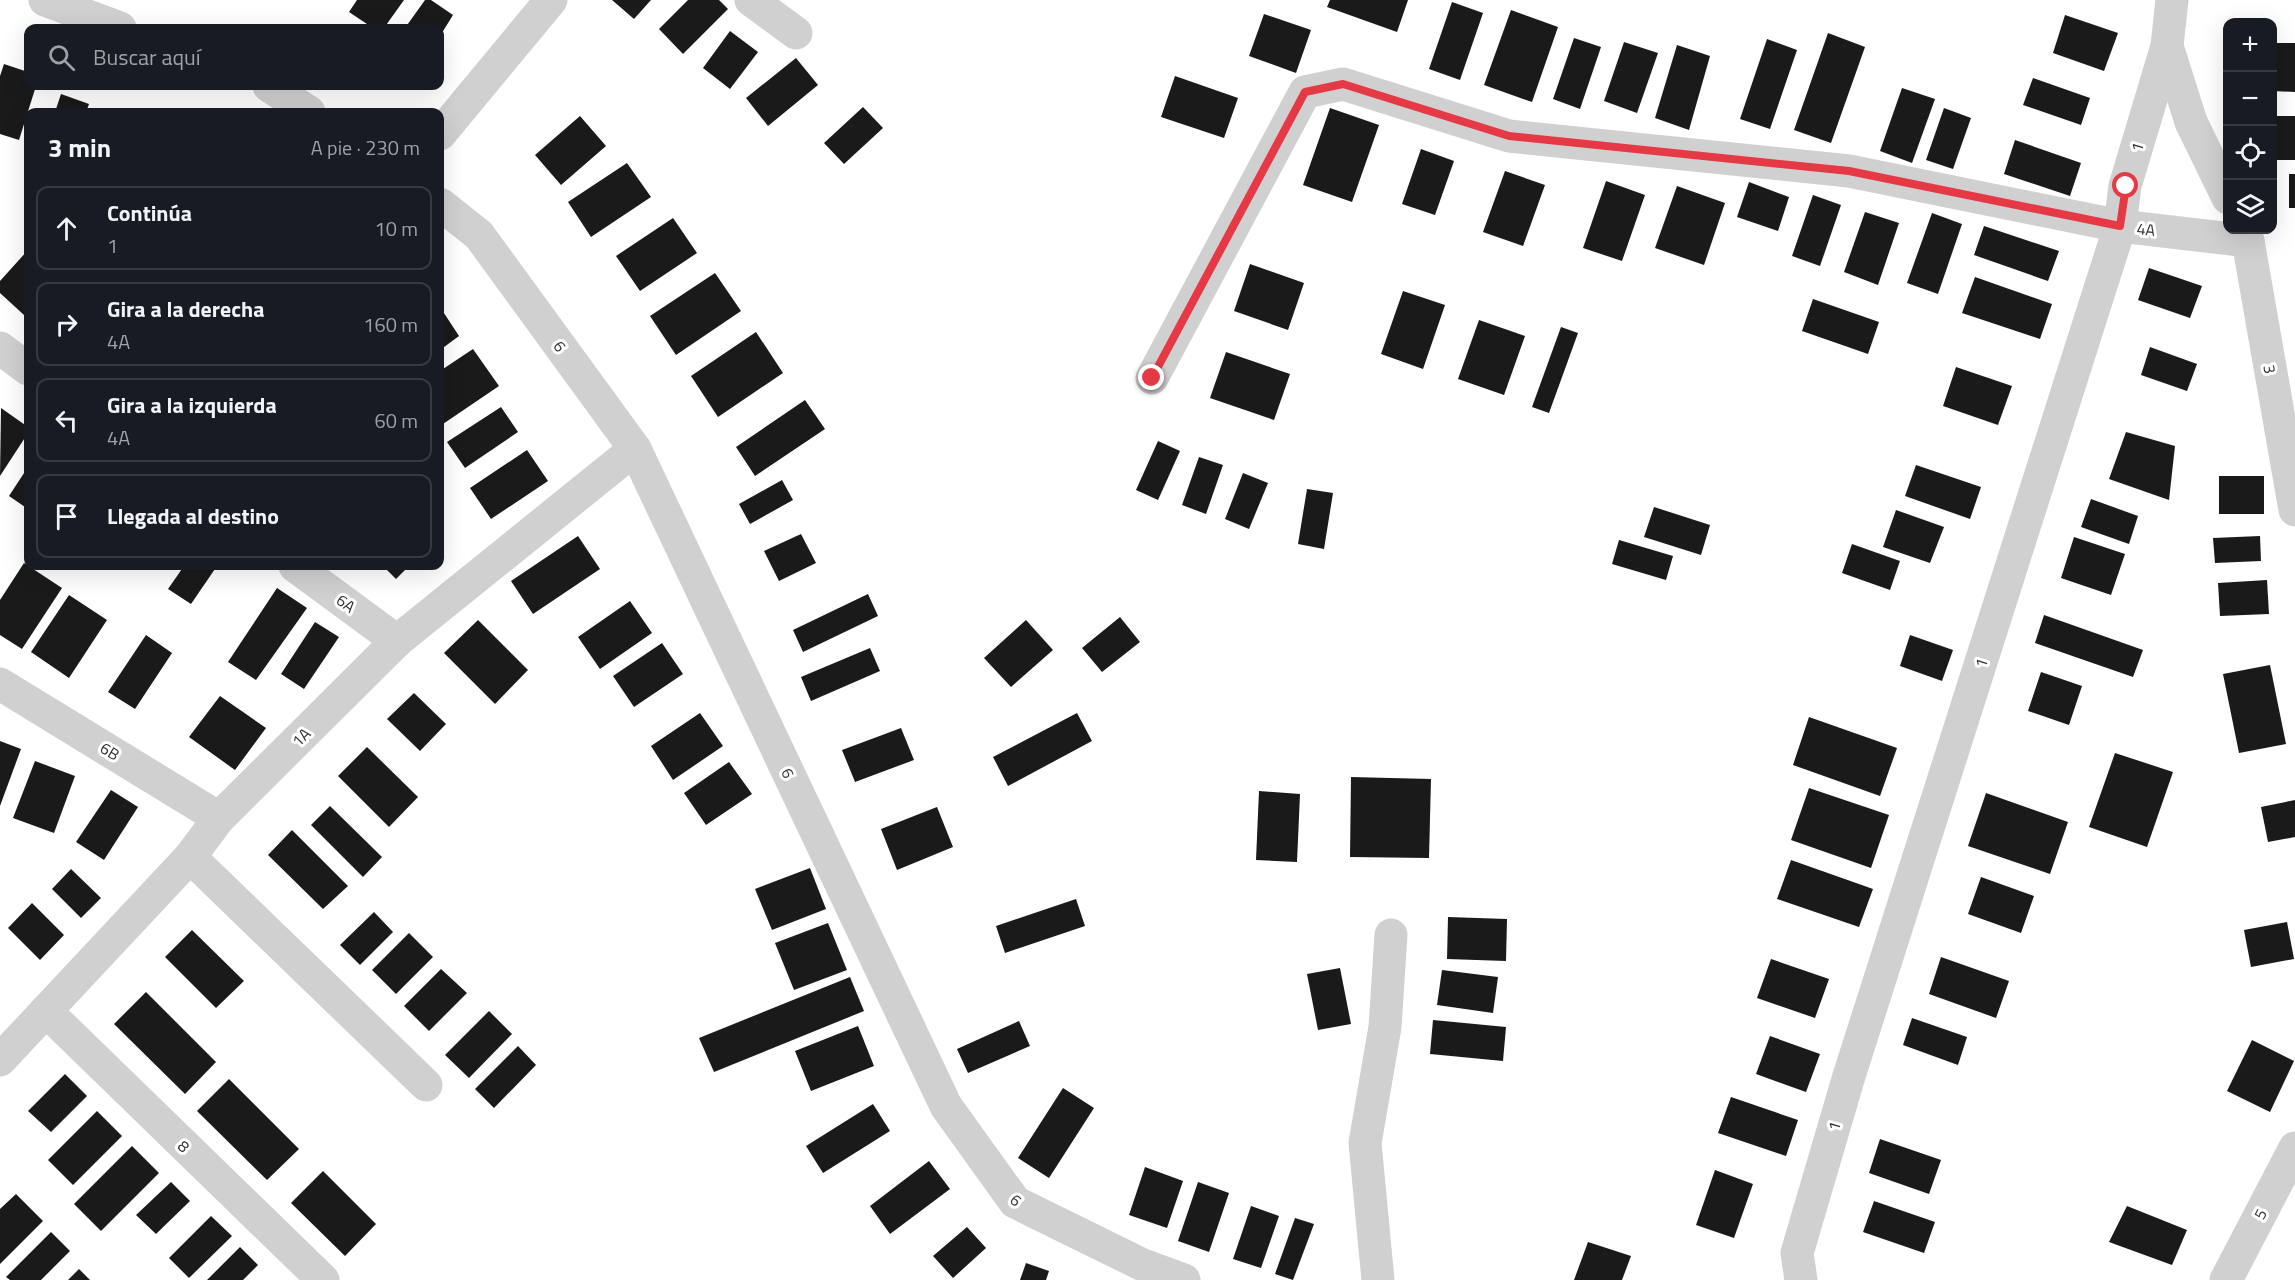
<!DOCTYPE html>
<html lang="es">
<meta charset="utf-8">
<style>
:root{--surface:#171b24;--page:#20242c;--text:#f1f3f6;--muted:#9ea1a6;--line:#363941}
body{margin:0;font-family:"Titillium Web",sans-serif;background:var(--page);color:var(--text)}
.controls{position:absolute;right:18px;top:18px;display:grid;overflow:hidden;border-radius:12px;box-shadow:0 6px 24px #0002}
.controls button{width:54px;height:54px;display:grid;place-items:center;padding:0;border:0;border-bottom:2px solid var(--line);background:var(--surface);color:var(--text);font:30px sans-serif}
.stop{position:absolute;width:18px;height:18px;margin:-14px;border:4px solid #e63946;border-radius:50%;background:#fff}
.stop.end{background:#e63946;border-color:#fff;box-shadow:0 2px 6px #0008}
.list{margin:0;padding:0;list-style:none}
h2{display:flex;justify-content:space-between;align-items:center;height:78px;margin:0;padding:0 24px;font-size:26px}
h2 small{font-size:20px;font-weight:400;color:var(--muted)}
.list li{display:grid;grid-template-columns:39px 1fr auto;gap:18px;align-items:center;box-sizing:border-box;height:84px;margin:0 12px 12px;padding:0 12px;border:2px solid var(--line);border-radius:12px}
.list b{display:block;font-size:22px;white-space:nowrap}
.list p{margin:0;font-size:20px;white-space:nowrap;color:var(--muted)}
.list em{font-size:20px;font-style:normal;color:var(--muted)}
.icon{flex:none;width:33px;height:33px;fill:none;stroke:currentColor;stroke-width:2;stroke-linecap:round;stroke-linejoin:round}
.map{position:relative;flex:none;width:2295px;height:1280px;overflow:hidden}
.search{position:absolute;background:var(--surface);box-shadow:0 6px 24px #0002;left:24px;top:24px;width:420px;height:66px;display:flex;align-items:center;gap:15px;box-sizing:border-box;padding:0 21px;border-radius:12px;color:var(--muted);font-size:22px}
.panel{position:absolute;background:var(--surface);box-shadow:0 6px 24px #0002;left:24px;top:108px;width:420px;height:462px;border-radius:12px}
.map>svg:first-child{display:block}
.building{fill:#1a1a1a}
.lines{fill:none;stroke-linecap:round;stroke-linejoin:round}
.minor{stroke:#d0d0d0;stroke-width:33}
.route{stroke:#e63946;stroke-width:8}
.labels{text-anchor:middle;stroke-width:6;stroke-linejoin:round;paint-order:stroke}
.street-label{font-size:16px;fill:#333;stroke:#fff}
</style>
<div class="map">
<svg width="2295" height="1280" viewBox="0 0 2295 1280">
<rect width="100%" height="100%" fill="#fff"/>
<g class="building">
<path d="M357 0H404L384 28H373L349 12Z"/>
<path d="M425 0H431L453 15 440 36V28H405Z"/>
<path d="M612 0H651L634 19Z"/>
<path d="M688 0H719L728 9 683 54 659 29Z"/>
<path d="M1330 0H1408L1397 32 1327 7Z"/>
<path d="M1452 2 1483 13 1460 80 1429 69Z"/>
<path d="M1511 10 1558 27 1532 102 1484 85Z"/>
<path d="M1264 14 1311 30 1296 73 1249 56Z"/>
<path d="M2065 15 2118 33 2104 71 2053 53Z"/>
<path d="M730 31 758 52 730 89 703 68Z"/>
<path d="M1828 33 1865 47 1831 143 1794 130Z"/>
<path d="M1574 38 1601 47 1580 109 1553 99Z"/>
<path d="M1767 39 1797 50 1770 129 1740 119Z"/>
<path d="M1624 42 1658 53 1637 113 1604 101Z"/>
<path d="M2272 43H2295V92L2272 91Z"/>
<path d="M1677 45 1710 56 1689 130 1655 118Z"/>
<path d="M796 58 818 85 768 126 746 98Z"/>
<path d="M4 64 28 72V86H36L19 140 0 134V76Z"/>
<path d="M1175 76 1238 98 1224 138 1161 117Z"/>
<path d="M2033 78 2090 98 2081 125 2023 105Z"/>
<path d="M1902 88 1935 99 1912 163 1880 151Z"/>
<path d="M61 94 89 104 86 112H55Z"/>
<path d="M863 107 883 128 844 164 824 143Z"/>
<path d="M1330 108 1379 125 1352 202 1303 185Z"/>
<path d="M1944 108 1971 118 1953 169 1926 160Z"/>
<path d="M580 116 606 146 561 185 535 155Z"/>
<rect x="2272" y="116" width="23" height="44"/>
<path d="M2015 140 2081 163 2070 196 2004 174Z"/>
<path d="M1421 149 1454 161 1435 215 1402 204Z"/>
<path d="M627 163 651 197 591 237 568 202Z"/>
<path d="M1505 171 1545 185 1523 246 1483 232Z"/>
<rect x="2289" y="174" width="6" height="34"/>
<path d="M1606 181 1645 195 1622 261 1583 248Z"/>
<path d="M1749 182 1789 197 1778 231 1737 217Z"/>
<path d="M1677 186 1725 203 1704 265 1655 248Z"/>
<path d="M1813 195 1841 205 1820 266 1792 256Z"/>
<path d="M1865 212 1899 223 1878 285 1844 272Z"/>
<path d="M1932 213 1962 224 1938 294 1907 283Z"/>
<path d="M673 218 697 253 640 291 616 256Z"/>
<path d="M1984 226 2059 251 2048 281 1974 255Z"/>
<path d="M28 250V309L24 315 0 293V281Z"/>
<path d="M1250 264 1304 283 1288 330 1234 311Z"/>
<path d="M2149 268 2202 286 2190 318 2138 300Z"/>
<path d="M715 273 741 311 676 355 650 316Z"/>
<path d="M1975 277 2052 304 2040 339 1962 313Z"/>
<path d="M1403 291 1445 305 1423 369 1381 354Z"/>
<path d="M1813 299 1879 322 1868 354 1802 331Z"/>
<path d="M440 307 459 336 440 350Z"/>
<path d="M1479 320 1525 336 1504 395 1458 379Z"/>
<path d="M1561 327 1578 333 1549 413 1532 407Z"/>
<path d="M756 332 783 373 718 417 691 376Z"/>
<path d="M2150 347 2197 364 2187 391 2141 375Z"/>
<path d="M473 349 499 386 440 426V371Z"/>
<path d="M1226 352 1290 374 1274 420 1210 398Z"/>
<path d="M1956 367 2012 386 1998 425 1943 406Z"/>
<path d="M805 400 825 429 755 476 736 447Z"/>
<path d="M501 407 518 432 465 468 447 442Z"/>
<path d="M1 408 28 427V433L0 476Z"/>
<path d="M2126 432 2175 446 2169 500 2109 479Z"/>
<path d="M1158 441 1180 451 1158 500 1136 490Z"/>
<path d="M527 450 548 481 491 519 470 488Z"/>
<path d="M1199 457 1223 465 1206 514 1182 505Z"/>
<path d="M1916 465 1981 487 1970 519 1905 496Z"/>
<path d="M28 467V509L9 496Z"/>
<path d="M1243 473 1268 483 1249 529 1225 519Z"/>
<rect x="2219" y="476" width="45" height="38"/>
<path d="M782 480 793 500 750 524 739 504Z"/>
<path d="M1307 489 1333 493 1324 549 1298 544Z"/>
<path d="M2091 499 2138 516 2129 544 2081 527Z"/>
<path d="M1654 507 1710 525 1701 555 1644 537Z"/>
<path d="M1896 510 1944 527 1930 563 1883 547Z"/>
<path d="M801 534 816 563 779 581 764 551Z"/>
<path d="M578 536 600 569 533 614 511 581Z"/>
<path d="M2260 536 2261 561 2215 563 2213 538Z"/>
<path d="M2074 537 2125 554 2111 595 2061 578Z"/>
<path d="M1619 540 1673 556 1666 580 1612 564Z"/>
<path d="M1852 544 1900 561 1890 590 1842 573Z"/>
<path d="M24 563 62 588 22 649 0 635V600Z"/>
<path d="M184 566H217L191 604 168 589Z"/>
<path d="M383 566H409L396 579Z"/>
<path d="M2267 580 2269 614 2220 616 2218 583Z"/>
<path d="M277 588 307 608 256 680 228 662Z"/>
<path d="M868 594 878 616 803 652 793 630Z"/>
<path d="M69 595 107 620 69 678 31 652Z"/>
<path d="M630 601 652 633 600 669 578 637Z"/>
<path d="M2044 615 2143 650 2133 677 2035 643Z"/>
<path d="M1120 617 1140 642 1102 672 1082 648Z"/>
<path d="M478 620 528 670 495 704 444 653Z"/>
<path d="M1026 620 1053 650 1011 687 984 658Z"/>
<path d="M315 622 339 637 304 689 281 674Z"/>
<path d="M146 635 172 653 135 709 108 692Z"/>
<path d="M1910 635 1953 650 1942 681 1900 666Z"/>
<path d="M662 643 683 674 634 707 613 676Z"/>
<path d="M870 648 880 671 811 701 801 677Z"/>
<path d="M2270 665 2286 744 2239 753 2223 674Z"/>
<path d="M2041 672 2082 686 2069 725 2028 711Z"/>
<path d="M414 693 446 724 420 751 387 719Z"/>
<path d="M220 696 266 728 235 770 189 737Z"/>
<path d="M700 713 723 746 673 780 651 746Z"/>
<path d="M1077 713 1092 741 1008 786 993 757Z"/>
<path d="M1809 717 1897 748 1880 796 1793 765Z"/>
<path d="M901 728 914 760 855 782 842 750Z"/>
<path d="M0 741 21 749 0 806Z"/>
<path d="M367 747 418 797 389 827 338 776Z"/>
<path d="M2115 753 2173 772 2147 847 2089 827Z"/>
<path d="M35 761 75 776 54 833 13 818Z"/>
<path d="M729 762 752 794 706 825 684 793Z"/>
<path d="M1351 777 1431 779 1429 858 1350 857Z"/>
<path d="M1809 788 1889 815 1871 868 1791 840Z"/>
<path d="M111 790 138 807 104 860 76 842Z"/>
<path d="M1259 791 1300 794 1297 862 1256 860Z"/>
<path d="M1986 793 2068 822 2050 874 1968 846Z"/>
<path d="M2295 800V837L2268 842 2261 807Z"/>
<path d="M330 806 382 857 363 877 311 825Z"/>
<path d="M937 807 953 847 897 870 881 829Z"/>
<path d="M292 830 348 886 323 909 268 855Z"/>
<path d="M1791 860 1873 889 1859 927 1777 899Z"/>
<path d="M810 868 826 909 772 930 755 889Z"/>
<path d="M71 869 101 898 81 918 52 889Z"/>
<path d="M1981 877 2034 896 2021 933 1968 914Z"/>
<path d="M1076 899 1085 926 1005 953 996 926Z"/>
<path d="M32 903 64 935 40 960 8 928Z"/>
<path d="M374 912 393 932 360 965 340 945Z"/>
<path d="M1448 917 1507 919 1506 961 1447 959Z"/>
<path d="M2287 922 2294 959 2251 967 2244 930Z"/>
<path d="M828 923 847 970 794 990 775 943Z"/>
<path d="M192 930 244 981 216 1008 165 957Z"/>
<path d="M409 933 433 957 396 994 372 970Z"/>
<path d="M1941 957 2009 981 1996 1018 1929 994Z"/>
<path d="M1771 959 1829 979 1815 1018 1757 998Z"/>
<path d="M1340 968 1351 1024 1318 1030 1307 974Z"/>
<path d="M441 969 467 993 429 1031 404 1006Z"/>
<path d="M1442 970 1498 977 1493 1013 1437 1005Z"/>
<path d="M850 977 864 1011 714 1072 699 1038Z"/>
<path d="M146 992 216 1062 185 1094 114 1024Z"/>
<path d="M489 1011 512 1034 469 1078 445 1055Z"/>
<path d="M1912 1018 1967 1037 1958 1065 1903 1045Z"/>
<path d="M1433 1020 1506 1027 1503 1061 1430 1054Z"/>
<path d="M1019 1021 1030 1046 968 1073 957 1049Z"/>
<path d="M858 1026 874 1066 811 1091 795 1051Z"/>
<path d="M1770 1036 1820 1054 1806 1092 1756 1074Z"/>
<path d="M2252 1040 2294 1061 2270 1112 2227 1091Z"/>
<path d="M518 1046 536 1065 494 1108 475 1089Z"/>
<path d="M65 1074 87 1096 51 1132 28 1111Z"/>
<path d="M229 1079 299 1149 267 1180 197 1111Z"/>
<path d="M1063 1088 1094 1108 1049 1178 1018 1158Z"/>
<path d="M1731 1097 1798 1120 1786 1156 1718 1133Z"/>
<path d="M873 1104 890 1131 823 1173 806 1146Z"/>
<path d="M97 1111 122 1136 73 1185 48 1160Z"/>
<path d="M1880 1139 1941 1160 1929 1194 1869 1173Z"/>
<path d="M132 1146 159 1173 101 1231 74 1204Z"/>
<path d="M929 1161 950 1189 890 1234 870 1206Z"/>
<path d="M1145 1167 1183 1181 1167 1228 1129 1215Z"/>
<path d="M1715 1170 1753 1184 1734 1238 1696 1225Z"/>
<path d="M323 1171 376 1224 345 1256 291 1203Z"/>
<path d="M171 1182 190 1201 156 1234 136 1215Z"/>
<path d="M1198 1182 1229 1193 1209 1252 1178 1241Z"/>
<path d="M16 1194 43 1221 0 1264V1209Z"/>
<path d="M1874 1201 1935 1222 1924 1253 1863 1232Z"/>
<path d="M1251 1206 1279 1216 1261 1268 1233 1259Z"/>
<path d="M2127 1206 2187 1230 2172 1265 2109 1242Z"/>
<path d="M211 1216 232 1236 189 1278 169 1258Z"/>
<path d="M1295 1218 1314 1224 1293 1280 1275 1274Z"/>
<path d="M967 1227 986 1248 953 1278 933 1256Z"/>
<path d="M51 1232 70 1251 41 1280H10L6 1277Z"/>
<path d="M1588 1242 1631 1256 1622 1280H1574Z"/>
<path d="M240 1247 258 1265 243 1280H207Z"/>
<path d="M1026 1263 1049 1271 1046 1280H1020Z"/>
<path d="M79 1269 90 1280H68Z"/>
</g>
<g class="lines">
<g class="minor">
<path d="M45 0 120 28"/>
<path d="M751 0 796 33"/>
<path d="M2172 0 2167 46 2191 122 2228 198"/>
<path d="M269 86 309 112"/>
<path d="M440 134 551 0"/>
<path d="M440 204 479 235 635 449 946 1106 1015 1202 1143 1265 1184 1280"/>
<path d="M2243 230 2248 241 2295 510"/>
<path d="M0 348 28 369"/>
<path d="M1152 378 1305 92 1343 84 1509 136 1849 171 2120 226 2248 241"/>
<path d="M295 566 397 641"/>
<path d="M0 684 219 818"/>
<path d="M190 857 426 1085"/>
<path d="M46 1011 323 1280"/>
<path d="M0 1060 190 857 219 818 397 641 635 449"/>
<path d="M1378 1280 1365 1143 1385 1027 1391 935"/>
<path d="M1801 1280 1797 1253 1849 1076 2120 226 2125 186 2167 46"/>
<path d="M2226 1280 2295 1148"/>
</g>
</g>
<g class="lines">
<path class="route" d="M1152 378 1305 92 1343 84 1509 136 1849 171 2120 226 2126 186"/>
</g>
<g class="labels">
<g class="street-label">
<text transform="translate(2137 147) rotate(-74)" y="6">1</text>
<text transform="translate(2146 229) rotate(6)" y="6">4A</text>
<text transform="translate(560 346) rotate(54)" y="6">6</text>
<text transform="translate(2270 369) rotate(80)" y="6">3</text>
<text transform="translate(346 603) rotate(36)" y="6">6A</text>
<text transform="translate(1981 663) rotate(-72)" y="6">1</text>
<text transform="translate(301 737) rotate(-45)" y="6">1A</text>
<text transform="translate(110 751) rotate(31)" y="6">6B</text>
<text transform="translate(788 773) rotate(65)" y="6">6</text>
<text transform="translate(1834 1126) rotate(-74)" y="6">1</text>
<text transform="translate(184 1146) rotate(44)" y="6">8</text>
<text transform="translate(1016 1200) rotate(41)" y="6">6</text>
<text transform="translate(2260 1214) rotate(-62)" y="6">5</text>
</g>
</g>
</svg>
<div class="controls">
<button>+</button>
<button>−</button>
<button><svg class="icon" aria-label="locate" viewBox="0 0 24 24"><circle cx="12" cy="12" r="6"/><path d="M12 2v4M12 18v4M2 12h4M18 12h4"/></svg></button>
<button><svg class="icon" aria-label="layers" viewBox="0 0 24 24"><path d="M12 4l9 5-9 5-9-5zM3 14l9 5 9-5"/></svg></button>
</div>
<div class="stop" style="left:2126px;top:186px"></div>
<div class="stop end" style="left:1152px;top:378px"></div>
<div class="search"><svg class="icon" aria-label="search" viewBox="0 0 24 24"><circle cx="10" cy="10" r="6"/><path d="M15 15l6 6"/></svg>Buscar aquí</div>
<section class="panel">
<h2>3 min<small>A pie · 230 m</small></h2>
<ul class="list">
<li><svg class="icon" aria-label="ahead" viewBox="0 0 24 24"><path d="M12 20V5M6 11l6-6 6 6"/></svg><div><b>Continúa</b><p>1</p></div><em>10 m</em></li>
<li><svg class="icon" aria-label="right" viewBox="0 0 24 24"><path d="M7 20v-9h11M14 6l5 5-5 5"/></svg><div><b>Gira a la derecha</b><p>4A</p></div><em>160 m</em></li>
<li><svg class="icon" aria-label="left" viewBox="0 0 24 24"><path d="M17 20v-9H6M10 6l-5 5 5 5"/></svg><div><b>Gira a la izquierda</b><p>4A</p></div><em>60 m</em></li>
<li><svg class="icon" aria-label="arrive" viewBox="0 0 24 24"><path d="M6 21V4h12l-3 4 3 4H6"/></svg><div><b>Llegada al destino</b></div></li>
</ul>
</section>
</div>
